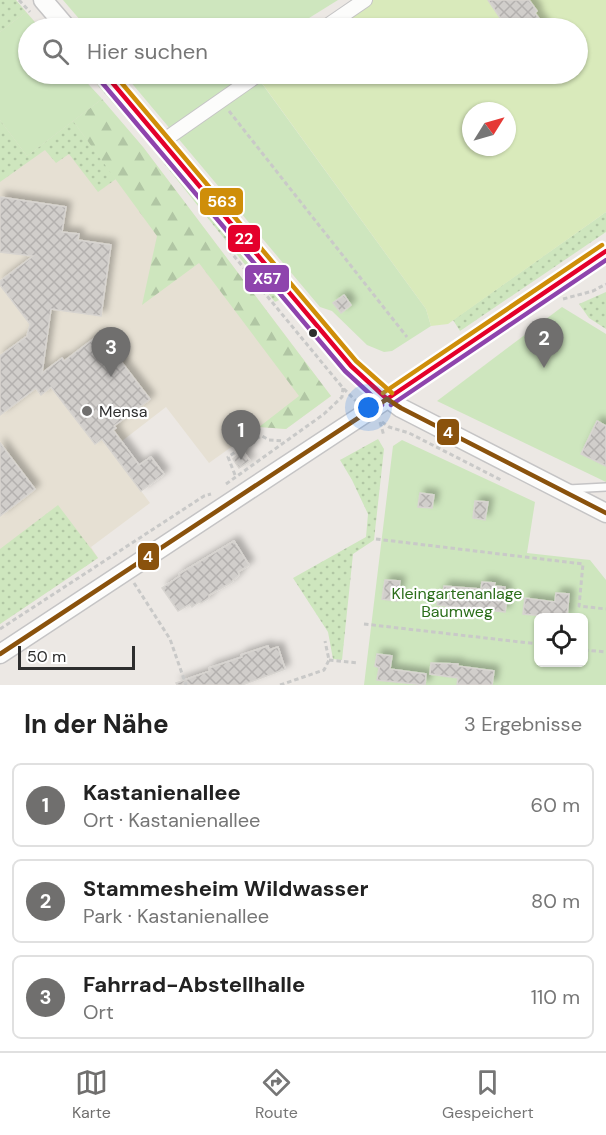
<!DOCTYPE html>
<html lang="de">
<meta charset="utf-8">
<style>
:root{--surface:#fff;--page:#f2f2f2;--text:#222;--muted:#767676;--line:#e0e0e0;--accent:#706f6e}
body{margin:0;font-family:"DM Sans",sans-serif;background:var(--page);color:var(--text)}
.controls{position:absolute;right:18px;bottom:18px;display:grid;overflow:hidden;border-radius:9px;box-shadow:0 2px 4px #0004}
.controls button{width:54px;height:54px;display:grid;place-items:center;padding:0;border:0;border-bottom:2px solid var(--line);background:var(--surface);color:var(--text);font:30px sans-serif}
.compass{position:absolute;left:462px;top:102px;width:54px;height:54px;border-radius:50%;background:var(--surface);box-shadow:0 2px 4px #0004;rotate:53deg}
.scale{position:absolute;left:18px;bottom:15px;width:117px;box-sizing:border-box;padding-left:6px;border:3px solid #2e2e2e;border-top:0;font-size:16px;line-height:21px;white-space:nowrap;color:#2e2e2e;-webkit-text-stroke:4px #fff;paint-order:stroke}
.you{position:absolute;left:369px;top:408px;width:21px;height:21px;margin:-15px;border:4px solid #fff;border-radius:50%;background:#1a73e8;box-shadow:0 0 0 9px #1a73e833}
.badge{display:grid;place-items:center;width:39px;height:39px;border-radius:50%;background:var(--accent);color:#fff;font-size:20px;font-weight:700}
.pin{position:absolute;translate:-50% -50px;filter:drop-shadow(0 2px 3px #0008)}
.pin::after{content:'';position:absolute;top:32px;width:21px;height:18px;background:inherit;clip-path:polygon(0 0,100% 0,50% 100%)}
.list{margin:0;padding:0;list-style:none}
h2{display:flex;justify-content:space-between;align-items:center;height:78px;margin:0;padding:0 24px;font-size:26px}
h2 small{font-size:20px;font-weight:400;color:var(--muted)}
.list li{display:grid;grid-template-columns:39px 1fr auto;gap:18px;align-items:center;box-sizing:border-box;height:84px;margin:0 12px 12px;padding:0 12px;border:2px solid var(--line);border-radius:9px}
.list b{display:block;font-size:22px;white-space:nowrap}
.list p{margin:0;font-size:20px;white-space:nowrap;color:var(--muted)}
.list em{font-size:20px;font-style:normal;color:var(--muted)}
.icon{flex:none;width:33px;height:33px;fill:none;stroke:currentColor;stroke-width:2;stroke-linecap:round;stroke-linejoin:round}
.map{position:relative;flex:none;width:606px;height:685px;overflow:hidden}
.search{position:absolute;background:var(--surface);box-shadow:0 2px 4px #0004;left:18px;right:18px;top:18px;height:66px;display:flex;align-items:center;gap:15px;box-sizing:border-box;padding:0 21px;border-radius:33px;color:var(--muted);font-size:22px}
.sheet{height:366px;background:var(--surface)}
nav{display:flex;justify-content:space-around;align-items:center;box-sizing:border-box;height:84px;border-top:2px solid var(--line);background:var(--surface);font-size:16px;color:var(--muted)}
nav a{display:grid;justify-items:center;gap:3px}
nav .on{color:var(--accent)}
.map>svg:first-child{display:block}
.education{fill:#e6e0d3}
.grass{fill:url(#grass-dots)}
.forest{fill:url(#forest-firs)}
.park{fill:#cee6be;fill-rule:evenodd}
.pitch{fill:#d9eabb;fill-rule:evenodd}
.building{fill:url(#building-cross-hatch);stroke:#d7d4d0;stroke-width:1.5;filter:url(#shadow)}
.lines{fill:none;stroke-linecap:round;stroke-linejoin:round}
.lane-casing{stroke:#c5c4c5;stroke-width:10}
.street-casing{stroke:#c5c4c5;stroke-width:16}
.secondary-casing{stroke:#c5c4c5;stroke-width:21}
.path{stroke:#c9c9c8;stroke-width:3;stroke-dasharray:4.5 3;stroke-linecap:butt}
.lane{stroke:#fcfcfb;stroke-width:7}
.street{stroke:#fcfcfb;stroke-width:14}
.secondary{stroke:#fcfcfb;stroke-width:18}
.bus-1-casing{stroke:#fff;stroke-width:9}
.bus-2-casing{stroke:#fff;stroke-width:9}
.bus-3-casing{stroke:#fff;stroke-width:9}
.bus-4-casing{stroke:#fff;stroke-width:9}
.bus-1{stroke:#e4002b;stroke-width:4.5}
.bus-2{stroke:#8e44ad;stroke-width:4.5}
.bus-3{stroke:#cf8e09;stroke-width:4.5}
.bus-4{stroke:#8a520c;stroke-width:4.5}
.bus-dot{fill:#2e2e2e;stroke:#fff;stroke-width:2}
.poi-dot{fill:#706f6e;stroke:#fff;stroke-width:2}
.labels{text-anchor:middle;stroke-width:4.5;stroke-linejoin:round;paint-order:stroke}
.poi-label{font-size:16px;fill:#2e2e2e;stroke:#fff;text-anchor:start}
.park-label{font-size:16px;fill:#2c6e1b;stroke:#fff}
.line-badge{stroke:#fff;stroke-width:2}
.badge-label{font-size:16px;text-anchor:middle;font-weight:bold;fill:#fff}
</style>
<div class="map">
<svg width="606" height="685" viewBox="0 0 606 685">
<defs>
<pattern id="grass-dots" width="8" height="8" patternUnits="userSpaceOnUse" patternTransform="scale(1.5)"><rect width="8" height="8" fill="#cee6be"/><path d="M2 2h.1M6 6h.1" fill="none" stroke="#b1c6a4" stroke-width="1.8" stroke-linecap="round"/></pattern>
<pattern id="forest-firs" width="22" height="20" patternUnits="userSpaceOnUse" patternTransform="scale(1.5)"><rect width="22" height="20" fill="#cee6be"/><path d="M5 1l3.5 6h-7zM16 11l3.5 6h-7z" fill="#b1c6a4"/></pattern>
<pattern id="building-cross-hatch" width="8" height="8" patternUnits="userSpaceOnUse" patternTransform="scale(1.5)"><rect width="8" height="8" fill="#d1cecb"/><path d="M0 0l8 8M0 8l8-8" fill="none" stroke="#b4b1af"/></pattern>
<filter id="shadow"><feDropShadow dx="5" dy="-5" stdDeviation="3" flood-color="#0004"/></filter>
</defs>
<rect width="100%" height="100%" fill="#ece8e4"/>
<path class="education" d="M0 0H16L40 28H28V74H79L143 147 331 396 286 429 259 427 209 463 166 407 122 441 130 452 119 461 150 503 91 547 98 558 0 624Z"/>
<g class="grass">
<path d="M0 0H16L26 12 0 32Z"/>
<path d="M88 74H96L158 145 279 300 275 302 150 146Z"/>
<path d="M0 120 27 156 73 121 116 179 98 192 69 154 56 163 45 150 0 182Z"/>
<path d="M606 212V232L460 331 453 320Z"/>
<path d="M606 292V329L589 318 579 304Z"/>
<path d="M378 439 384 449 374 540 353 554 342 660 333 659 328 632 293 578 366 537 368 514 352 480 340 460Z"/>
<path d="M58 505 98 558 0 624V549Z"/>
</g>
<path class="forest" d="M102 99 143 147 331 396 286 429 259 427 299 396 199 263 142 305 157 236 73 121Z"/>
<g class="park">
<path d="M63 0H338L293 28H87Z"/>
<path d="M26 12 40 28H28V74H79L102 99 27 156 0 120V32Z"/>
<path d="M124 74H255L426 309 431 326 392 351 384 352 367 345 332 311 320 307Z"/>
<path d="M562 307 606 334V482L437 401Z"/>
<path d="M402 440 535 502 527 553 590 560 606 580V685H364L393 446ZM538 618H584V662H538Z"/>
</g>
<path class="pitch" d="M370 0H606V212L448 324 431 326 426 309 256 75 578 74V28H326ZM471 111H507V147H471Z"/>
<g class="building">
<path d="M488 0H529L537 11 535 13 546 28H507Z"/>
<path d="M0 197 66 207 62 232 79 234 78 240 111 245 101 316 51 309 42 373 62 358 64 361 100 334 150 399 114 426 116 428 113 430 139 465 151 457 164 474 141 491 102 439 95 444 51 387 41 395 36 388 0 415V356L27 336 30 324 0 285V281L33 256 0 252Z"/>
<path d="M344 295 351 305 341 313 333 303Z"/>
<path d="M597 421 606 426V466L581 454Z"/>
<path d="M0 443 35 489 0 516Z"/>
<path d="M243 451 250 461 239 468 233 459Z"/>
<path d="M420 493 434 495 432 508 418 507Z"/>
<path d="M475 501 488 502 485 520 473 518Z"/>
<path d="M234 541 249 565 238 572 239 575 233 580 232 582 209 595V598L201 603 199 602 192 607 190 604 178 611 162 588 180 576 179 574Z"/>
<path d="M385 580 400 581 397 601 382 599Z"/>
<path d="M482 582 495 583 494 586 505 587V592L508 593 505 612 437 605 439 592H443L444 586 481 589Z"/>
<path d="M556 593 569 594 567 618 523 614 525 598 555 602Z"/>
<path d="M268 646 269 650 278 647 285 669 242 685H177L176 683 210 671 209 668 242 657 241 655Z"/>
<path d="M377 654 392 656 390 669 426 674 425 685 377 680 379 668H380L375 666Z"/>
<path d="M431 663 458 664V666L494 671 492 685H457L458 678 430 674Z"/>
</g>
<g class="lines">
<defs>
<path id="lane" d="M568 489 606 487"/>
<g id="street">
<path d="M324 28 365 0"/>
<path d="M163 141 259 74"/>
<path d="M387 399 606 251"/>
</g>
<g id="secondary">
<path d="M43 0 67 28"/>
<path d="M105 74 351 366 370 385 401 408 606 513"/>
<path d="M0 654 387 399"/>
</g>
</defs>
<use href="#lane" class="lane-casing"/>
<use href="#street" class="street-casing"/>
<use href="#secondary" class="secondary-casing"/>
<g class="path">
<path d="M19 0 30 12"/>
<path d="M83 74 89 81"/>
<path d="M229 111 407 337"/>
<path d="M229 250 343 388 356 401"/>
<path d="M563 299 593 291 606 284"/>
<path d="M380 422 384 436"/>
<path d="M382 422 389 427 409 433 503 481"/>
<path d="M235 475 228 457 253 440 262 436 269 440 283 441"/>
<path d="M226 484 324 414 342 397 343 388"/>
<path d="M376 539 583 564 579 606 606 609"/>
<path d="M134 583 170 639 186 685"/>
<path d="M364 624 538 644"/>
<path d="M0 629 204 496 211 494"/>
<path d="M584 650 606 652"/>
<path d="M329 660 358 663"/>
<path d="M280 685 324 670 329 660 325 641"/>
</g>
<use href="#lane" class="lane"/>
<use href="#street" class="street"/>
<use href="#secondary" class="secondary"/>
<defs>
<g id="bus-1">
<path d="M105 74 351 366 387 399"/>
<path d="M387 399 606 251"/>
</g>
<g id="bus-2">
<path d="M99 79 345 371 382 405"/>
<path d="M391 405 606 260"/>
</g>
<g id="bus-3">
<path d="M114 74 356 361 392 393"/>
<path d="M383 393 602 245"/>
</g>
<path id="bus-4" d="M0 654 387 399 401 408 606 513"/>
</defs>
<use href="#bus-1" class="bus-1-casing"/>
<use href="#bus-2" class="bus-2-casing"/>
<use href="#bus-3" class="bus-3-casing"/>
<use href="#bus-4" class="bus-4-casing"/>
<use href="#bus-1" class="bus-1"/>
<use href="#bus-2" class="bus-2"/>
<use href="#bus-3" class="bus-3"/>
<use href="#bus-4" class="bus-4"/>
</g>
<circle class="bus-dot" cx="313" cy="333" r="5"/>
<circle class="poi-dot" cx="87" cy="411" r="6"/>
<g class="labels">
<g class="poi-label">
<text x="99" y="417">Mensa</text>
</g>
<g class="park-label">
<text x="457" y="599">Kleingartenanlage<tspan x="457" dy="18">Baumweg</tspan></text>
</g>
</g>
<g class="line-badge">
<rect x="199" y="187" width="45" height="29" rx="6" fill="#cf8e09"/>
<rect x="227" y="224" width="34" height="29" rx="6" fill="#e4002b"/>
<rect x="244" y="264" width="46" height="29" rx="6" fill="#8e44ad"/>
<rect x="436" y="418" width="24" height="28" rx="6" fill="#8a520c"/>
<rect x="137" y="542" width="23" height="29" rx="6" fill="#8a520c"/>
</g>
<g class="badge-label">
<text x="222" y="207">563</text>
<text x="244" y="244">22</text>
<text x="267" y="284">X57</text>
<text x="448" y="438">4</text>
<text x="148" y="562">4</text>
</g>
</svg>
<div class="controls">
<button><svg class="icon" aria-label="locate" viewBox="0 0 24 24"><circle cx="12" cy="12" r="6"/><path d="M12 2v4M12 18v4M2 12h4M18 12h4"/></svg></button>
</div>
<svg class="compass" viewBox="-18 -18 36 36"><path d="M0-13l5 13h-10z" fill="#e53935"/><path d="M0 13l5-13h-10z" fill="#767676"/></svg>
<div class="scale">50 m</div>
<div class="you"></div>
<div class="pin badge" style="left:241px;top:460px">1</div>
<div class="pin badge" style="left:544px;top:368px">2</div>
<div class="pin badge" style="left:111px;top:377px">3</div>
<div class="search"><svg class="icon" aria-label="search" viewBox="0 0 24 24"><circle cx="10" cy="10" r="6"/><path d="M15 15l6 6"/></svg>Hier suchen</div>
</div>
<section class="sheet">
<h2>In der Nähe<small>3 Ergebnisse</small></h2>
<ul class="list">
<li><span class="badge">1</span><div><b>Kastanienallee</b><p>Ort · Kastanienallee</p></div><em>60 m</em></li>
<li><span class="badge">2</span><div><b>Stammesheim Wildwasser</b><p>Park · Kastanienallee</p></div><em>80 m</em></li>
<li><span class="badge">3</span><div><b>Fahrrad-Abstellhalle</b><p>Ort</p></div><em>110 m</em></li>
</ul>
</section>
<nav>
<a class="on"><svg class="icon" aria-label="map" viewBox="0 0 24 24"><path d="M3 6l6-2 6 2 6-2v14l-6 2-6-2-6 2zM9 4v14M15 6v14"/></svg>Karte</a>
<a><svg class="icon" aria-label="directions" viewBox="0 0 24 24"><path d="M12 3l9 9-9 9-9-9zM9 14v-3h6M13 9l2 2-2 2"/></svg>Route</a>
<a><svg class="icon" aria-label="saved" viewBox="0 0 24 24"><path d="M7 4h10v16l-5-4-5 4z"/></svg>Gespeichert</a>
</nav>
